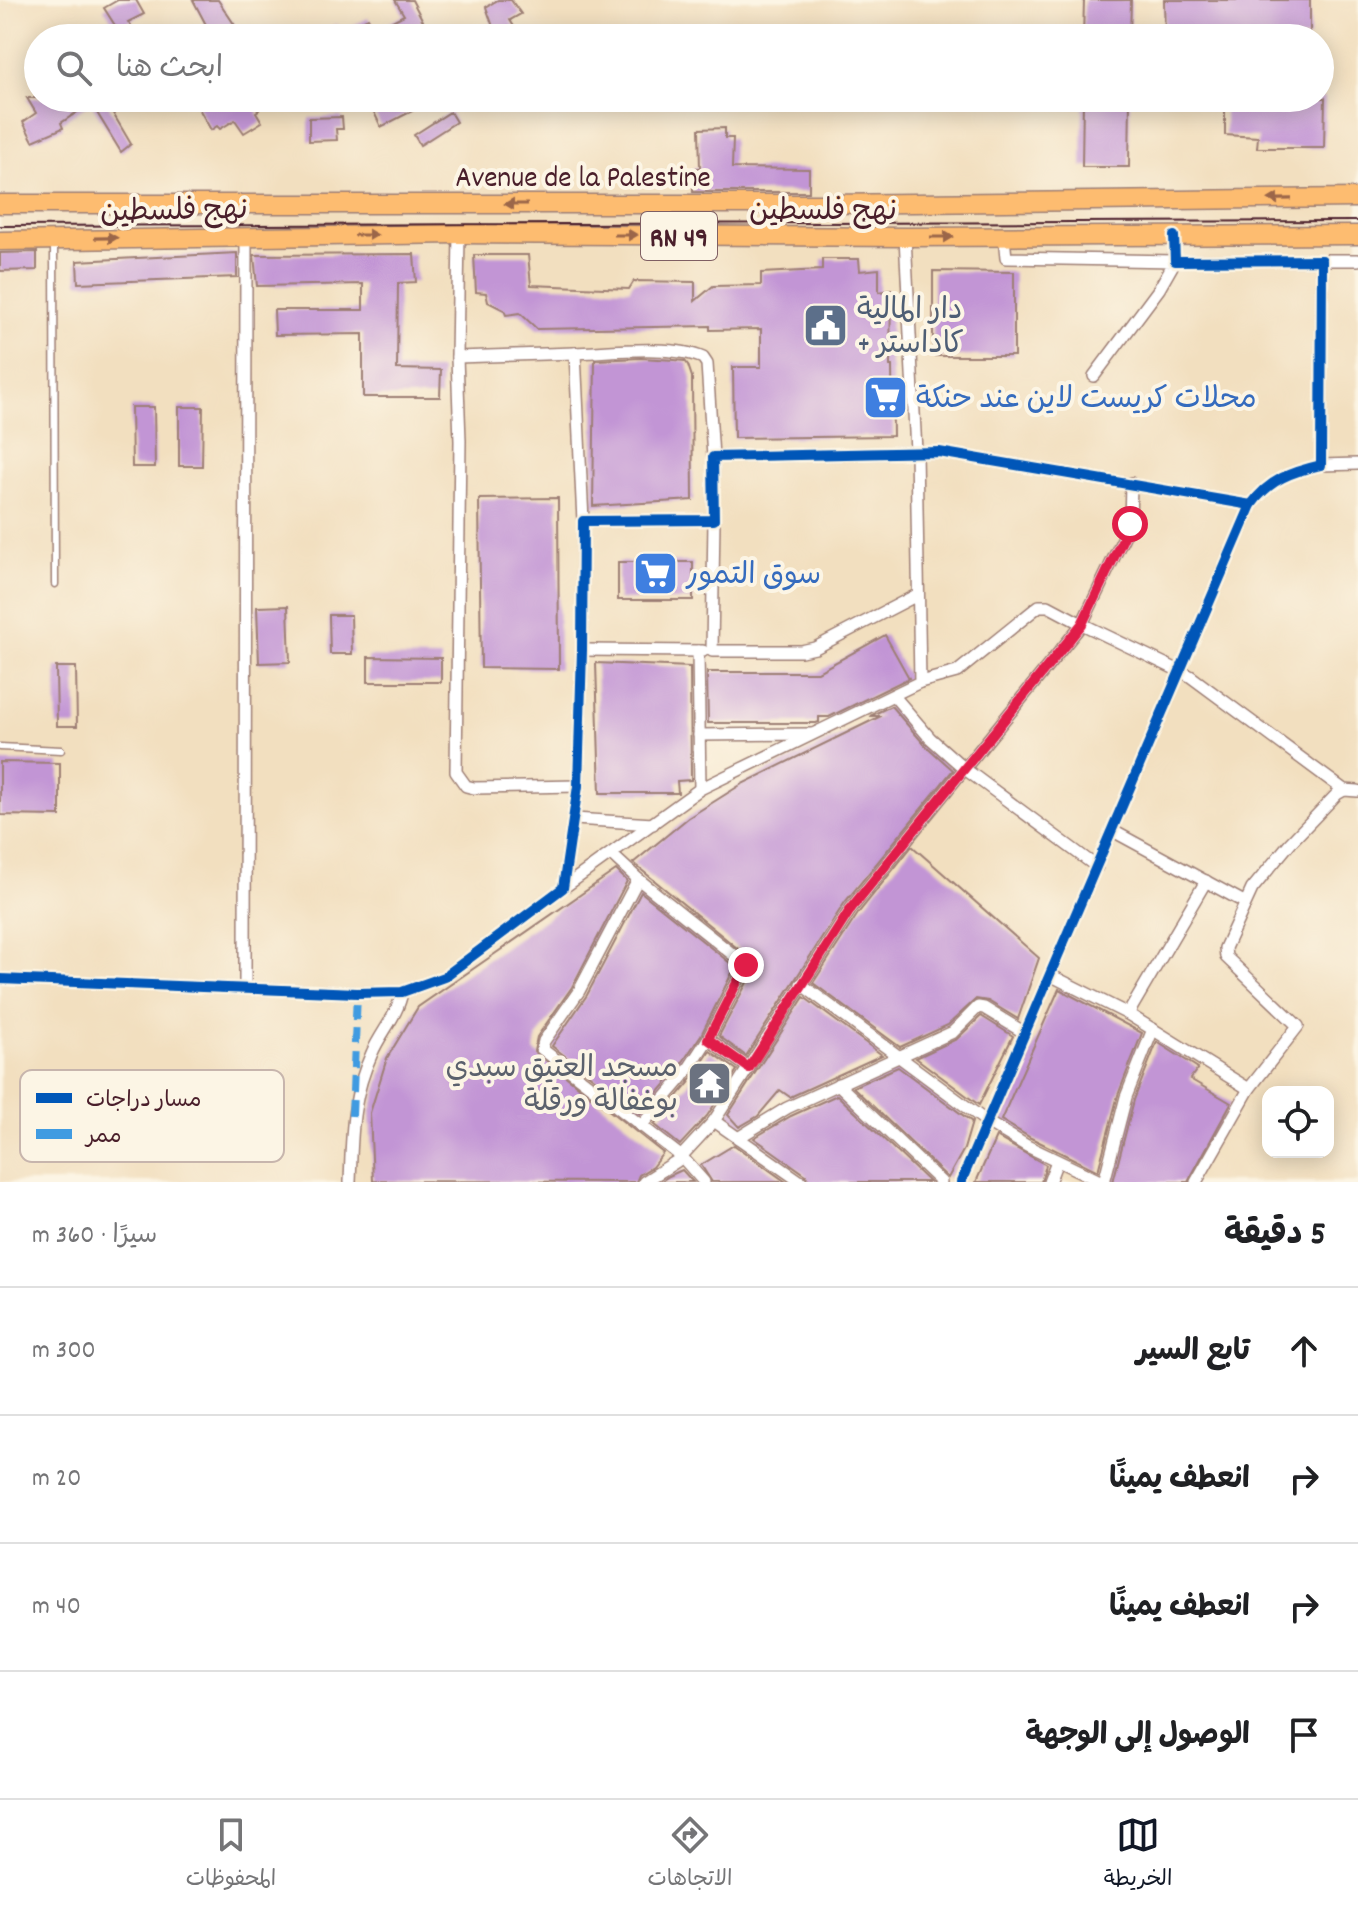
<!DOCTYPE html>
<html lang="ar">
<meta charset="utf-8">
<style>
:root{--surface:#fff;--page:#f2f2f2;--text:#202124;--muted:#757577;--line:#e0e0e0;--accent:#111827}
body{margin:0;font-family:Dekko,"Playpen Sans Arabic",sans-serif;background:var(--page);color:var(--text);direction:rtl}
.controls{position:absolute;right:24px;bottom:24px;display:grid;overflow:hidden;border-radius:16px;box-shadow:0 4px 20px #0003}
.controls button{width:72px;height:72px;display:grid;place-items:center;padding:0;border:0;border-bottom:2px solid var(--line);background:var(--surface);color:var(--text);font:40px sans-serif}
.stop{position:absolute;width:24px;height:24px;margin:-18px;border:6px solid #e11d48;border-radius:50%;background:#fff}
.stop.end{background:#e11d48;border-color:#fff;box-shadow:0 2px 8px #0008}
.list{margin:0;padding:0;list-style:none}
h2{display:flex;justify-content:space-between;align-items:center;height:104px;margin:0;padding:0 32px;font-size:34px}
h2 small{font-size:26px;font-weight:400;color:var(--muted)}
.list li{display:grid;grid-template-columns:52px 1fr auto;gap:24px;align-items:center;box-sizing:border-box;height:128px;padding:0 32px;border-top:2px solid var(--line)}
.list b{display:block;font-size:30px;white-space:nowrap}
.list em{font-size:26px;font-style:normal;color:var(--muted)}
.icon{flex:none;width:44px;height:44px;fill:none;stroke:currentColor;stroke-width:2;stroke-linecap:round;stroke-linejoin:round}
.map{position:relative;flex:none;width:1358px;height:1182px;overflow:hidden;direction:ltr}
.search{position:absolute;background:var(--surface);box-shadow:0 4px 20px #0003;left:24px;right:24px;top:24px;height:88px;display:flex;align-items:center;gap:20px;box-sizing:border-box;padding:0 28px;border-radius:44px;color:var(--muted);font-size:30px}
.sheet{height:616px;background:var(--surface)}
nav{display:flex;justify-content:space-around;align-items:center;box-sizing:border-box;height:112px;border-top:2px solid var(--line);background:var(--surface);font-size:22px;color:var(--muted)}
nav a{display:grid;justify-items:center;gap:4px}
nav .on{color:var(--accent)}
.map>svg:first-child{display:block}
.building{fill:#c295d5}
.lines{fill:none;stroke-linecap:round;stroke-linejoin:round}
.lane-casing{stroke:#9e7f75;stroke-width:9}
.street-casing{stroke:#9e7f75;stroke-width:14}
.primary-casing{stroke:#9e7f75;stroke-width:21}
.lane{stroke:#fff;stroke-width:6}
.street{stroke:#fff;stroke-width:11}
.primary{stroke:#fdbc6f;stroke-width:18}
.tram{stroke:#4a1f2b;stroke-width:2}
.quiet{stroke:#409be1;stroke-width:8;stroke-dasharray:16 8;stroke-linecap:butt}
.cycleway-casing{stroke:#fcf5e5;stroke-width:15}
.cycleway{stroke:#0057b8;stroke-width:10}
.oneway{fill:#9b664a}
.route{stroke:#e11d48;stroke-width:10}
.labels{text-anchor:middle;stroke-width:8;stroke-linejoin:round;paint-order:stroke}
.shield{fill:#fcf5e5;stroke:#7f5f63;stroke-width:2}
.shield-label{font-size:28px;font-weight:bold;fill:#4a1f2b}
.street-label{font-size:30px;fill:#4a1f2b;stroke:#fcf5e5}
.service-label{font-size:30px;fill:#4e5e75;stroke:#fcf5e5;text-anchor:start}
.shop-label{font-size:30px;fill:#366cbe;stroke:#fcf5e5;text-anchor:start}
.worship-label{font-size:30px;fill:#5b616d;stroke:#fcf5e5;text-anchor:end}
.key{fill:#fcf5e5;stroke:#c7b5ad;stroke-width:2}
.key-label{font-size:22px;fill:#4a1f2b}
</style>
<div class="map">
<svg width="1358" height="1182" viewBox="0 0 1358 1182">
<rect width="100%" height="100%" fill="#fcf5e5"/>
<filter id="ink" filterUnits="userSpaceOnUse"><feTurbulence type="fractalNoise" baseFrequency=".0125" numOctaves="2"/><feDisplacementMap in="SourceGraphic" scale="16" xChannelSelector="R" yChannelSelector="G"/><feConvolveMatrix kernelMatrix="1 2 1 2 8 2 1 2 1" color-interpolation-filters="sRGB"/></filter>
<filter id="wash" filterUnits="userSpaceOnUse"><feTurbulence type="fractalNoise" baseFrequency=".006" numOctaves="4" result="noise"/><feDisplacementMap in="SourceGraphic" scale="32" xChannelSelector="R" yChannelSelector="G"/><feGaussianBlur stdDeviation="1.8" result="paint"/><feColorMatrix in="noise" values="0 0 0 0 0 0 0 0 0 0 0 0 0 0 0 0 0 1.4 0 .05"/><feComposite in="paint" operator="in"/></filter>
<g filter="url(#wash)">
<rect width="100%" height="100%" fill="#f2dfbf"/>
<g id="blocks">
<g class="building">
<path d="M118 0H136L144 14 128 22 139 38H123L104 8Z"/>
<path d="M193 0H218L238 30 224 38H213Z"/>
<path d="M395 0H412L423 21 420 22 424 29 407 38H324L329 36 325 29 337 24 341 31 368 18 375 30 404 15Z"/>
<path d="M498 0H511L521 14 510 20 521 38H497L486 7Z"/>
<path d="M1084 0H1131L1130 38H1083Z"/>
<path d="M1164 0H1310V38H1165Z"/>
<path d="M27 98H104L131 144 121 152 91 103 61 123 63 128 33 141 23 122 36 113Z"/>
<path d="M193 98H217L221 105 236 98H252L259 110 256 112 262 122 244 133 235 120 220 129 217 126 211 130Z"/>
<path d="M387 98H404L412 111 381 127 372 108Z"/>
<path d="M1083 98H1130L1129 167H1082Z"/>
<path d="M1225 98H1325L1324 148H1257L1258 137 1225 135Z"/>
<path d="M450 112 456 122 420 145 414 135Z"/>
<path d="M342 117 343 129H336L337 140 309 141V118Z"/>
<path d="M725 128V138H733L732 168 809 169V192H693V168H700L699 129Z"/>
<path d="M37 252V270L0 271V253Z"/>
<path d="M237 253V277L78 283 77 261Z"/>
<path d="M414 254 416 282 398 283 397 369 441 370 440 397H363V334L275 335 274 310H363V284L257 286 254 255Z"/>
<path d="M474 255H528L531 285 629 289 634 281 695 282V301L713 286 761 285V273L822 270V259H859L860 271 879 269V292L891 290 890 366H892L893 436 734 438 733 367H761V329L710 330V326L537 329 520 313 506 315 504 310 488 302 486 293 476 292Z"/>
<path d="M933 271 1014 272V356H933Z"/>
<path d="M641 358 674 360 685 361 688 365 692 377 693 500 593 506 595 360Z"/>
<path d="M131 407H154L155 467H132Z"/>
<path d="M179 407H203L202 466H179Z"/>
<path d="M558 498 559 669 481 668 479 499Z"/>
<rect x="618" y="562" width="75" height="38"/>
<path d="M288 606 290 662 259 663 257 607Z"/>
<path d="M329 615H351L352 654H330Z"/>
<path d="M885 635 909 678 829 717H819V722L816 723H708L707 672H818Z"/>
<path d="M368 657 441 658V682H368Z"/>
<path d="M596 663 690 667 691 780 677 781 678 793H600Z"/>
<path d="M56 667H76L77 726H57Z"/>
<path d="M891 706 924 744 953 770 845 902 746 1056 719 1036 754 969 753 961 633 863 688 818 742 784 881 716H870Z"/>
<path d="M0 762 60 763V816L0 815Z"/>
<path d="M912 846 1039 958 1018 1019 988 1001 976 999 948 1025 900 1047 813 983 859 912Z"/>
<path d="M616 870 627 881 572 987 537 1037 534 1051 663 1153 652 1167 639 1175 636 1182 373 1181 370 1113 387 1058 418 1007Z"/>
<path d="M641 892 735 967 701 1035 676 1072 640 1114 552 1046 587 995Z"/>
<path d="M1059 989 1142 1033 1118 1095 1098 1171 1031 1138 1001 1120Z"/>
<path d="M804 997 882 1055 790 1097 780 1090 758 1116 739 1127 728 1115Z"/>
<path d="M981 1016 1013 1036 979 1105 916 1058 957 1039Z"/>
<path d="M1157 1042 1198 1068 1190 1079 1231 1103 1188 1182H1113L1134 1100Z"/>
<path d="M710 1051 737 1070 707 1116 680 1145 654 1124 689 1083Z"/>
<path d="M898 1067 972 1122 964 1149 948 1178 853 1087Z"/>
<path d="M837 1095 929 1182H809L806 1175 754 1138 791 1116Z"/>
<path d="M996 1137 1046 1165 1041 1182H976Z"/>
<path d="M734 1145 786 1182H712L701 1165Z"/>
<path d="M682 1170 693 1182H660L669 1176Z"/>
</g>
</g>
</g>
<g filter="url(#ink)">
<use href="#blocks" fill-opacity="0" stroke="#9e7f75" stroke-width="2"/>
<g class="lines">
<defs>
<g id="lane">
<path d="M54 243 55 584"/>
<path d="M0 747 61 750"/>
</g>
<g id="street">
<path d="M459 234 457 357 575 353"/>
<path d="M1004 237 1006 258 1175 261 1159 289 1094 376"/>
<path d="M1322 260H1358"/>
<path d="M457 357 460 441 456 772 466 786 474 788 578 786"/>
<path d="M1321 465 1358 464"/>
<path d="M714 520 712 651H801L815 648 917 595"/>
<path d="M583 521 575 353C608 352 674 344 703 358L707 364 713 457"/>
<path d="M582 650 703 651"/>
<path d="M698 651 700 789"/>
<path d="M920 682 957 672 1039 606H1048L1082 624 1130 524 1131 483"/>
<path d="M894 696 930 738 965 769 1097 867"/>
<path d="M699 735 811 734"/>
<path d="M574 819 653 824"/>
<path d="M1113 831 1244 902"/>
<path d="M611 854 638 879 579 991 544 1041 542 1049 682 1157 704 1182"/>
<path d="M638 879 746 965 708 1039"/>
<path d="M563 888 700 789 920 682 916 451 905 237"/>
<path d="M1050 975 1128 1014 1249 1089"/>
<path d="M0 979 357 993 402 992 444 977 563 888 578 786 582 650 583 521 714 520 713 457 939 452 1251 505"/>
<path d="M801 984 987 1122 1027 1146 1102 1182"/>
<path d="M245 989 246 236"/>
<path d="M1128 1014 1206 881"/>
<path d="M838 1084 941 1182"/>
<path d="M714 1121 852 907 1082 624 1190 676 1344 790"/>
<path d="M641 1126 683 1077 708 1039 749 1068"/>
<path d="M738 1138 787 1108 953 1032 978 1007 984 1008 1025 1033"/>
<path d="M350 1182C352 1133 351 1099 372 1053 381 1032 398 1015 402 992"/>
<path d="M644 1182 677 1161 714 1121 801 1182"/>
<path d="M961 1182 1251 505C1270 479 1291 472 1321 465L1322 260 1175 261 1174 236"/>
<path d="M1049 1182 1057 1161"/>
<path d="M1104 1182 1126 1097 1153 1029"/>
<path d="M1196 1182 1249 1089 1298 1026 1226 957 1225 948 1252 889 1290 843 1337 794 1344 790 1358 791"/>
</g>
<g id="primary">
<path d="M0 204H823L1358 198"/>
<path d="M0 241 459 234 905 237 1358 235"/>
</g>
</defs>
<use href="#lane" class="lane-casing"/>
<use href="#street" class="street-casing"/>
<use href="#primary" class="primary-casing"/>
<use href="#lane" class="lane"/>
<use href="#street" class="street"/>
<use href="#primary" class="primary"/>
<path class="tram" d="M0 226 1358 221"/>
<path class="quiet" d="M352 1116 357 993"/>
<defs>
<g id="cycleway">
<path d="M0 979 357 993 402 992 444 977 563 888 578 786 582 650 583 521 714 520 713 457 939 452 1251 505"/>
<path d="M961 1182 1251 505C1270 479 1291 472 1321 465L1322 260 1175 261 1174 236"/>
</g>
</defs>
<use href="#cycleway" class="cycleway-casing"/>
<use href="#cycleway" class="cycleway"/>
</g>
<defs><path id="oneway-solid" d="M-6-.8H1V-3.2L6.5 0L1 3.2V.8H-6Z" transform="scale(2)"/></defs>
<g class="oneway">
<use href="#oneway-solid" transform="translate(1280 199) rotate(179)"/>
<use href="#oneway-solid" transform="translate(516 204) rotate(180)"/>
<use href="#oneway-solid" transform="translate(366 235)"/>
<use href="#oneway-solid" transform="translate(626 235)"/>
<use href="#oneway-solid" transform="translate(942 237)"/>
<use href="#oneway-solid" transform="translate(106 238) rotate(-1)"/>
</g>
</g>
<g class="lines" filter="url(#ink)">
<path class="route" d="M746 965 708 1039 749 1068 852 907 1082 624 1130 524"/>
</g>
<defs>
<symbol id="civic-square" viewBox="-11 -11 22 22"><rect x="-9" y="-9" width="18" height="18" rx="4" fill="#5c6f8a" stroke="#fcf5e5"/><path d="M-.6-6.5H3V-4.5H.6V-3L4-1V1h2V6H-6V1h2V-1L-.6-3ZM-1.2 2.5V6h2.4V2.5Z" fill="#fff"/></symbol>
<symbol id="supermarket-square" viewBox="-11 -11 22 22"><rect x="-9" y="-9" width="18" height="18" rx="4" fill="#3f7fe0" stroke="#fcf5e5"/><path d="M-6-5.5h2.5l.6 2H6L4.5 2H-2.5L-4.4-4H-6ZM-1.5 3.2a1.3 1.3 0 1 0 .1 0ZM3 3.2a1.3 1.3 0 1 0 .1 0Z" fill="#fff"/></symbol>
<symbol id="temple-square" viewBox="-11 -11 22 22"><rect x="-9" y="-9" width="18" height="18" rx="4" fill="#6b7280" stroke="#fcf5e5"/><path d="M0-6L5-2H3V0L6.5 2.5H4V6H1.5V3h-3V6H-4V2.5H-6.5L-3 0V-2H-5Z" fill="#fff"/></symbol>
</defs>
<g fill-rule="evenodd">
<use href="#civic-square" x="800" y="300" width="51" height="51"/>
<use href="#supermarket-square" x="860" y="372" width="51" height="51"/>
<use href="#supermarket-square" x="630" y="548" width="51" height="51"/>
<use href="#temple-square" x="684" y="1058" width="51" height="51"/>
</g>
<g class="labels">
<rect class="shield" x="641" y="212" width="76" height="48" rx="6"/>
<g class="shield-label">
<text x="679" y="246">RN 49</text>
</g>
<g class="street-label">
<text x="583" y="186">Avenue de la Palestine</text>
<text transform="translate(174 209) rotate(-1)" y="10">نهج فلسطين</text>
<text x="823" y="219">نهج فلسطين</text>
</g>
<g class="service-label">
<text x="857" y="318">دار المالية<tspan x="857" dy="34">+ كاداستر</tspan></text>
</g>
<g class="shop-label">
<text x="916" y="407">محلات كريست لاين عند حنكة</text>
<text x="686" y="583">سوق التمور</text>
</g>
<g class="worship-label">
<text x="678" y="1076">مسجد العتيق سبدي<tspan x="678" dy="34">بوغفالة ورقلة</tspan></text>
</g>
</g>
<rect x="20" y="1070" width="264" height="92" rx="12" class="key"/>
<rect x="36" y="1093" width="36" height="10" fill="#0057b8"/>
<rect x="36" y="1129" width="36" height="10" fill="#409be1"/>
<g class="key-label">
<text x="86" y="1106">مسار دراجات</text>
<text x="86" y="1142">ممر</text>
</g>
</svg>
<div class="controls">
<button><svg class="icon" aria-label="locate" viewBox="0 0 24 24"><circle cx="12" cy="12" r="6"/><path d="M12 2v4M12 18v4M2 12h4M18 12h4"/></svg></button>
</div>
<div class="stop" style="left:1130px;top:524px"></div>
<div class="stop end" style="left:746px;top:965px"></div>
<div class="search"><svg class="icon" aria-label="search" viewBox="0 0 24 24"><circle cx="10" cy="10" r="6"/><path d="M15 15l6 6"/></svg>ابحث هنا</div>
</div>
<section class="sheet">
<h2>5 دقيقة<small>سيرًا · 360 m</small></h2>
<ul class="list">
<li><svg class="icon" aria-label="ahead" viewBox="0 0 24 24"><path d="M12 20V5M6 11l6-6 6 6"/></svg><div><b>تابع السير</b></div><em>300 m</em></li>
<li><svg class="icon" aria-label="right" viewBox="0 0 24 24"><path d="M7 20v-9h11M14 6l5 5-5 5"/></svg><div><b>انعطف يمينًا</b></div><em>20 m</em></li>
<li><svg class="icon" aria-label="right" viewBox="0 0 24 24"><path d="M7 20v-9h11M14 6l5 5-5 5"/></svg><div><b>انعطف يمينًا</b></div><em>40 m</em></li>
<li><svg class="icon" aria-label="arrive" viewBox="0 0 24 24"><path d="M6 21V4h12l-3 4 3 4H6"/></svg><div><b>الوصول إلى الوجهة</b></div></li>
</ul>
</section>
<nav>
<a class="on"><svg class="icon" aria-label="map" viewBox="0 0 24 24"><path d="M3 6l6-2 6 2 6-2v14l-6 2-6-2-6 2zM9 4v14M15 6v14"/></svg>الخريطة</a>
<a><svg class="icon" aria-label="directions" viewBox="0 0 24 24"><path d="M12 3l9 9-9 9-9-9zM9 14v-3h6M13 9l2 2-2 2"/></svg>الاتجاهات</a>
<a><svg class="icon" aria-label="saved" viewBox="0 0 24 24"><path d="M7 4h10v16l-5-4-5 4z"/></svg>المحفوظات</a>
</nav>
